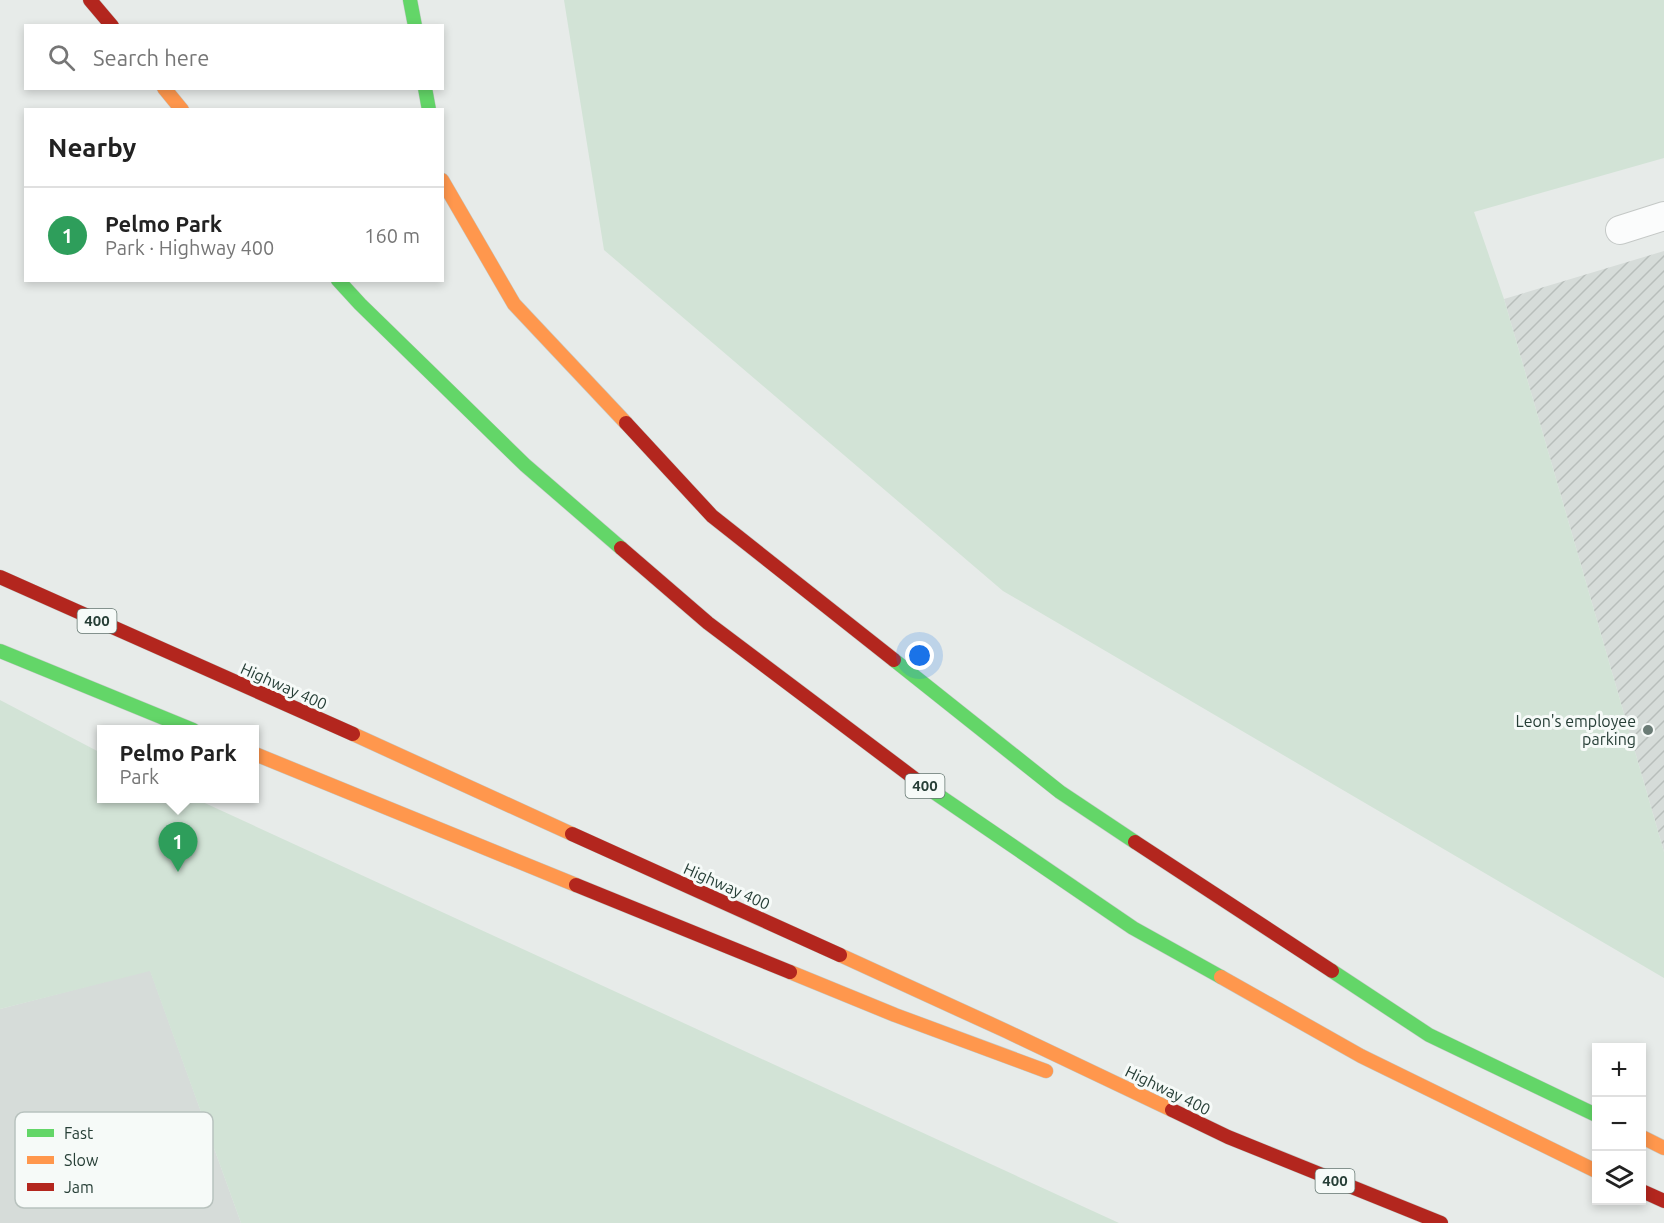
<!DOCTYPE html>
<meta charset="utf-8">
<style>
:root{--surface:#fff;--page:#f2f2f2;--text:#222;--muted:#767676;--line:#e0e0e0;--accent:#b45309}
body{margin:0;font-family:Ubuntu,sans-serif;background:var(--page);color:var(--text)}
.controls{position:absolute;right:18px;bottom:18px;display:grid;overflow:hidden;border-radius:0px;box-shadow:0 3px 9px #0003}
.controls button{width:54px;height:54px;display:grid;place-items:center;padding:0;border:0;border-bottom:2px solid var(--line);background:var(--surface);color:var(--text);font:30px sans-serif}
.you{position:absolute;left:920px;top:656px;width:21px;height:21px;margin:-15px;border:4px solid #fff;border-radius:50%;background:#1a73e8;box-shadow:0 0 0 9px #1a73e833}
.badge{display:grid;place-items:center;width:39px;height:39px;border-radius:50%;background:var(--accent);color:#fff;font-size:20px;font-weight:700}
.pin{position:absolute;translate:-50% -50px;filter:drop-shadow(0 2px 3px #0008)}
.pin::after{content:'';position:absolute;top:32px;width:21px;height:18px;background:inherit;clip-path:polygon(0 0,100% 0,50% 100%)}
.popup{position:absolute;left:97px;top:725px;width:162px;height:78px;box-sizing:border-box;display:grid;place-content:center;border-radius:0px;background:var(--surface);filter:drop-shadow(0 2px 4px #0005);font-size:20px;white-space:nowrap;color:var(--muted)}
.popup b{font-size:22px;color:var(--text)}
.popup::after{content:'';position:absolute;left:50%;top:100%;margin-left:-12px;border:12px solid transparent;border-top-color:var(--surface)}
.list{margin:0;padding:0;list-style:none}
h2{display:flex;justify-content:space-between;align-items:center;height:78px;margin:0;padding:0 24px;font-size:26px}
h2 small{font-size:20px;font-weight:400;color:var(--muted)}
.list li{display:grid;grid-template-columns:39px 1fr auto;gap:18px;align-items:center;box-sizing:border-box;height:96px;padding:0 24px;border-top:2px solid var(--line)}
.list b{display:block;font-size:22px;white-space:nowrap}
.list p{margin:0;font-size:20px;white-space:nowrap;color:var(--muted)}
.list em{font-size:20px;font-style:normal;color:var(--muted)}
.icon{flex:none;width:33px;height:33px;fill:none;stroke:currentColor;stroke-width:2;stroke-linecap:round;stroke-linejoin:round}
.map{position:relative;flex:none;width:1664px;height:1223px;overflow:hidden}
.search{position:absolute;background:var(--surface);box-shadow:0 3px 9px #0003;left:24px;top:24px;width:420px;height:66px;display:flex;align-items:center;gap:15px;box-sizing:border-box;padding:0 21px;border-radius:0px;color:var(--muted);font-size:22px}
.panel{position:absolute;background:var(--surface);box-shadow:0 3px 9px #0003;left:24px;top:108px;width:420px;height:174px;border-radius:0px}
.map>svg:first-child{display:block}
.built{fill:#d6dcd9}
.industrial{fill:url(#industrial-furrows)}
.green{fill:#d2e3d6}
.lines{fill:none;stroke-linecap:round;stroke-linejoin:round}
.street-casing{stroke:#c4c8c6;stroke-width:30}
.fast-casing{stroke:#c3cac7;stroke-width:15}
.slow-casing{stroke:#c3cac7;stroke-width:15}
.jam-casing{stroke:#c3cac7;stroke-width:15}
.street{stroke:#fbfcfc;stroke-width:28}
.fast{stroke:#63d668;stroke-width:14}
.slow{stroke:#ff974d;stroke-width:14}
.jam{stroke:#b3261e;stroke-width:14}
.poi-dot{fill:#6a7b75;stroke:#f6faf8;stroke-width:2}
.labels{text-anchor:middle;stroke-width:6;stroke-linejoin:round;paint-order:stroke}
.shield{fill:#f6faf8;stroke:#647670;stroke-width:1.5}
.shield-label{font-size:15px;font-weight:bold;fill:#263e36}
.street-label{font-size:16px;fill:#263e36;stroke:#f6faf8}
.poi-label{font-size:16px;fill:#263e36;stroke:#f6faf8;text-anchor:end}
.key{fill:#f6faf8;stroke:#b8c2be;stroke-width:1.5}
.key-label{font-size:16px;fill:#263e36}
</style>
<div class="map">
<svg width="1664" height="1223" viewBox="0 0 1664 1223">
<defs>
<pattern id="industrial-furrows" width="10" height="10" patternUnits="userSpaceOnUse" patternTransform="scale(1.5)"><rect width="10" height="10" fill="#d6dcd9"/><path d="M-1 1l2-2M0 10L10 0M9 11l2-2" fill="none" stroke="#b8bebb"/></pattern>
</defs>
<rect width="100%" height="100%" fill="#e7ebe9"/>
<path class="built" d="M150 970 241 1223H0V1009Z"/>
<path class="industrial" d="M1664 251V852L1504 299Z"/>
<g class="green">
<path d="M564 0H1664V158L1474 212 1504 299 1664 852V978L1003 591 604 250Z"/>
<path d="M0 700 101 753 102 798 196 799 1119 1223H241L150 971 0 1009Z"/>
</g>
<g class="lines">
<defs>
<path id="street" d="M1620 230 1664 216"/>
<g id="fast">
<path d="M410 0 415 26"/>
<path d="M425 88 429 110"/>
<path d="M338 280 360 304 525 465 621 548"/>
<path d="M0 651 193 730"/>
<path d="M894 660 1060 792 1135 842"/>
<path d="M919 782 1133 928 1221 977"/>
<path d="M1332 971 1429 1035 1596 1115"/>
</g>
<g id="slow">
<path d="M164 88 182 110"/>
<path d="M442 180 514 304 626 423"/>
<path d="M353 734 572 834"/>
<path d="M255 754 576 885"/>
<path d="M840 955 1006 1031 1172 1110"/>
<path d="M790 972 895 1015 1046 1071"/>
<path d="M1221 977 1361 1056 1596 1171"/>
<path d="M1642 1137 1664 1148"/>
</g>
<g id="jam">
<path d="M90 0 112 26"/>
<path d="M626 423 712 516 894 660"/>
<path d="M621 548 708 623 919 782"/>
<path d="M0 577 353 734"/>
<path d="M572 834 840 955"/>
<path d="M1135 842 1332 971"/>
<path d="M576 885 790 972"/>
<path d="M1172 1110 1228 1137 1441 1223"/>
<path d="M1642 1191 1664 1201"/>
</g>
</defs>
<use href="#street" class="street-casing"/>
<use href="#fast" class="fast-casing"/>
<use href="#slow" class="slow-casing"/>
<use href="#jam" class="jam-casing"/>
<use href="#street" class="street"/>
<use href="#fast" class="fast"/>
<use href="#slow" class="slow"/>
<use href="#jam" class="jam"/>
</g>
<circle class="poi-dot" cx="1648" cy="730" r="6"/>
<g class="labels">
<g class="shield">
<rect x="77.5" y="609" width="39" height="24" rx="4.5"/>
<rect x="905.5" y="774" width="39" height="24" rx="4.5"/>
<rect x="1315.5" y="1169" width="39" height="24" rx="4.5"/>
</g>
<g class="shield-label">
<text x="97" y="626">400</text>
<text x="925" y="791">400</text>
<text x="1335" y="1186">400</text>
</g>
<g class="street-label">
<text transform="translate(284 686) rotate(24)" y="6">Highway 400</text>
<text transform="translate(727 886) rotate(24)" y="6">Highway 400</text>
<text transform="translate(1168 1090) rotate(26)" y="6">Highway 400</text>
</g>
<g class="poi-label">
<text x="1636" y="727">Leon's employee<tspan x="1636" dy="18">parking</tspan></text>
</g>
</g>
<rect x="15" y="1112" width="198" height="96" rx="9" class="key"/>
<rect x="27" y="1129" width="27" height="8" fill="#63d668"/>
<rect x="27" y="1156" width="27" height="8" fill="#ff974d"/>
<rect x="27" y="1183" width="27" height="8" fill="#b3261e"/>
<g class="key-label">
<text x="64" y="1139">Fast</text>
<text x="64" y="1166">Slow</text>
<text x="64" y="1193">Jam</text>
</g>
</svg>
<div class="controls">
<button>+</button>
<button>−</button>
<button><svg class="icon" aria-label="layers" viewBox="0 0 24 24"><path d="M12 4l9 5-9 5-9-5zM3 14l9 5 9-5"/></svg></button>
</div>
<div class="you"></div>
<div class="pin badge" style="left:178px;top:872px;background:#2e9e5b">1</div>
<div class="popup"><b>Pelmo Park</b>Park</div>
<div class="search"><svg class="icon" aria-label="search" viewBox="0 0 24 24"><circle cx="10" cy="10" r="6"/><path d="M15 15l6 6"/></svg>Search here</div>
<section class="panel">
<h2>Nearby<small></small></h2>
<ul class="list">
<li><span class="badge" style="background:#2e9e5b">1</span><div><b>Pelmo Park</b><p>Park · Highway 400</p></div><em>160 m</em></li>
</ul>
</section>
</div>
